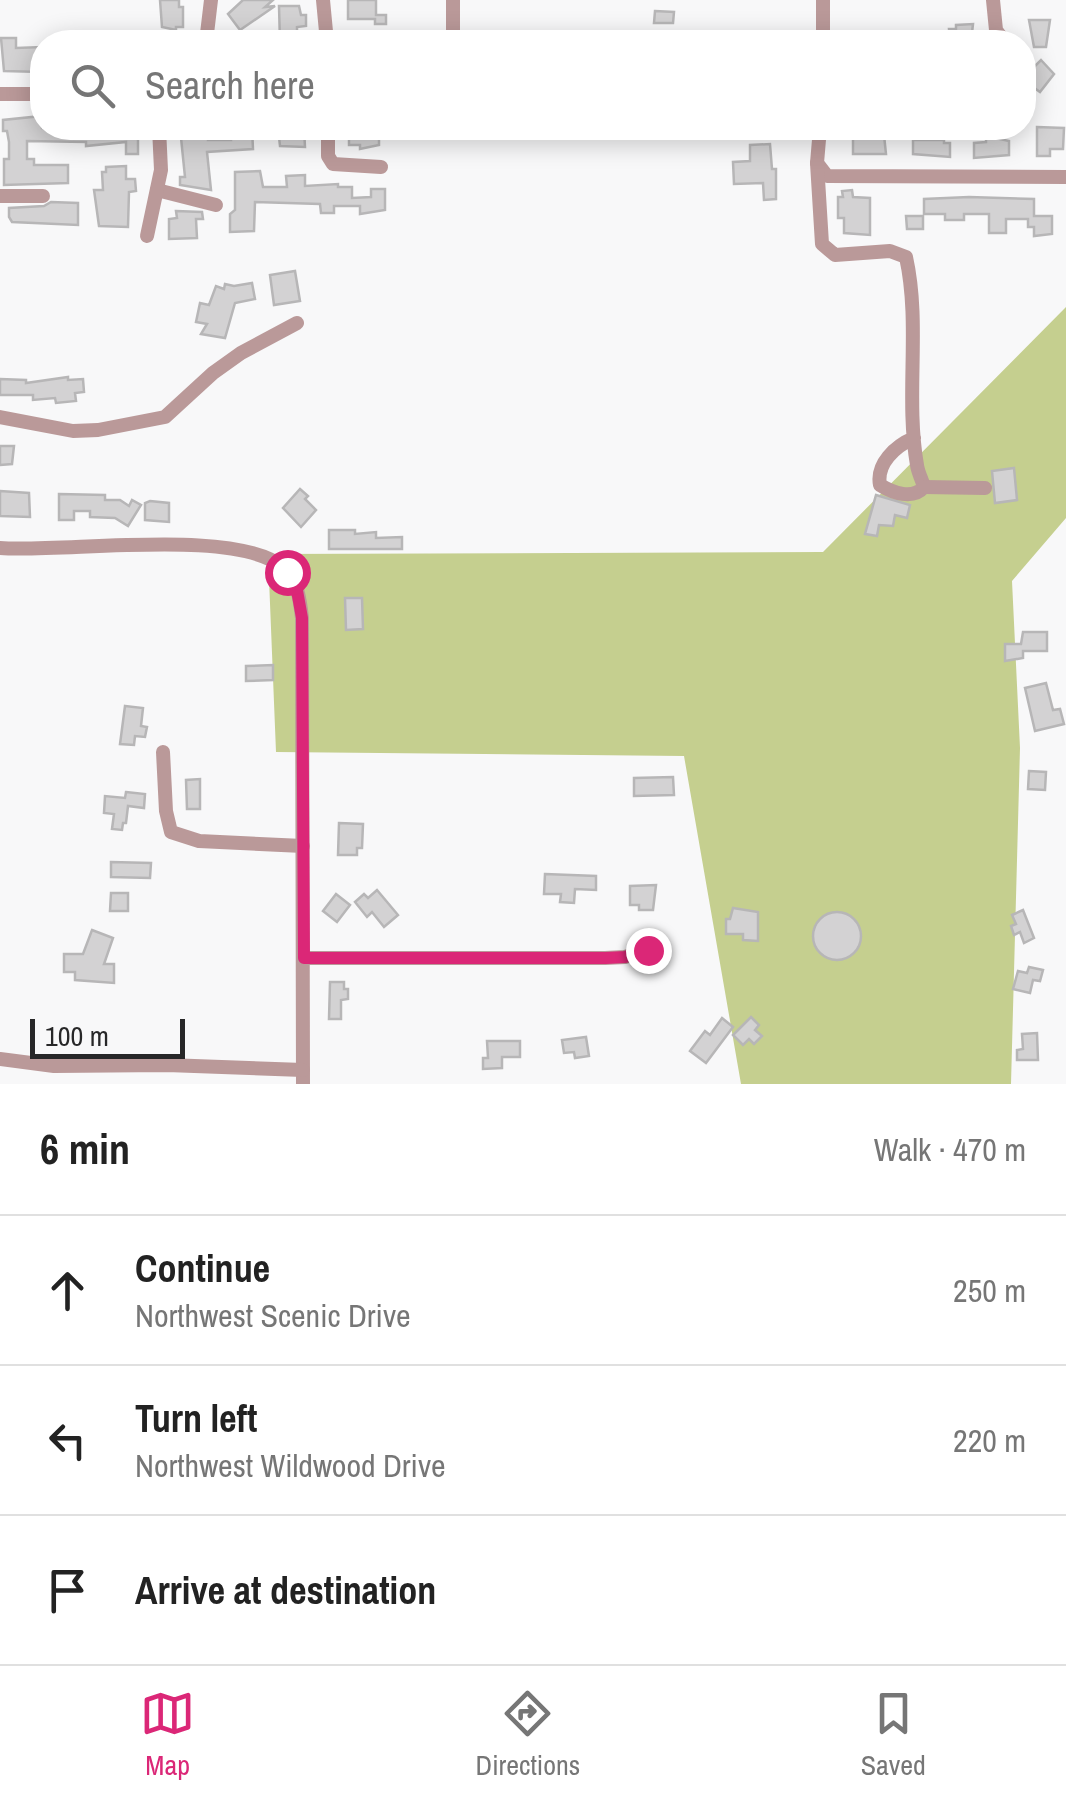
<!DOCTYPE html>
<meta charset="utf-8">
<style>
:root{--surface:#fff;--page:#f6f6f6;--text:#222;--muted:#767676;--line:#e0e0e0;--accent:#db2777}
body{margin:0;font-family:"Archivo Narrow",sans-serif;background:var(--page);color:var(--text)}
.scale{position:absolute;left:30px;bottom:25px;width:155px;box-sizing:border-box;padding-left:10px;border:5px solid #272728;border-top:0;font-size:28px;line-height:35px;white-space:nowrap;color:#272728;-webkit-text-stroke:8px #f8f8f9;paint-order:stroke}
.stop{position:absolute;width:30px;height:30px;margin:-22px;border:8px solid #db2777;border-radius:50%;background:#fff}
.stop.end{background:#db2777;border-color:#fff;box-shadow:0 2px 10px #0008}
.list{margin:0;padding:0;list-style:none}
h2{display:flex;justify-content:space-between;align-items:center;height:130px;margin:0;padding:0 40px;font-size:42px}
h2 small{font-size:32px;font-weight:400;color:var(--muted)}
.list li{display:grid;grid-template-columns:65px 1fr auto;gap:30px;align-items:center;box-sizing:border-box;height:150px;padding:0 40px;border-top:2px solid var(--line)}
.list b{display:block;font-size:38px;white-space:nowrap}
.list p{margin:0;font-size:32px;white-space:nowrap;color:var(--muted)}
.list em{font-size:32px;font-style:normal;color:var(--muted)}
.icon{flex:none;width:55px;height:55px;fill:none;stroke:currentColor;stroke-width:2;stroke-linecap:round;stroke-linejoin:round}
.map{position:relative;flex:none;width:1066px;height:1084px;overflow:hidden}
.search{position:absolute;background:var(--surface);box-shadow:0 5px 25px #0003;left:30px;right:30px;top:30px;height:110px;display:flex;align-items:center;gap:25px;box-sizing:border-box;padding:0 35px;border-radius:40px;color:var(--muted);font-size:38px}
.sheet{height:580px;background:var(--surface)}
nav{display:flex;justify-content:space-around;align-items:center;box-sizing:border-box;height:140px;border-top:2px solid var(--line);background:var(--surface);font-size:28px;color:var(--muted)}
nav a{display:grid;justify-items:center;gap:5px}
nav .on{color:var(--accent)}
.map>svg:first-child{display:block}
.green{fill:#c5cf8f}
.building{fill:#d3d2d3;stroke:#b7b6b7;stroke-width:2.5}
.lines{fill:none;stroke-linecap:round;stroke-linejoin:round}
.minor{stroke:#ba9999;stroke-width:14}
.route{stroke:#db2777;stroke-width:12}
</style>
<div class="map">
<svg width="1066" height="1084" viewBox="0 0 1066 1084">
<rect width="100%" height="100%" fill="#f8f8f9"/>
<path class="green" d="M1066 307V518L1012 581 1020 748 1011 1084H741L684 756 276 752 268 554 823 552Z"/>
<g class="building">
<path d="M160 0H179V7H183V27H176V30L162 27Z"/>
<path d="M243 0H273L265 7 275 6 240 30 228 14Z"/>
<path d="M348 0H376V15H386V24H375V19H348Z"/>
<path d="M279 6H299L301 15H306V26L297 27V42H280Z"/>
<path d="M655 11 674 12 673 23H654Z"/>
<path d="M1029 20H1050L1046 47H1034Z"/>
<path d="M973 24 971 42H950L949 29H956V25Z"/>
<path d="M1 38H16V48L42 47V72L4 71Z"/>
<path d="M1041 60 1054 74 1040 92 1026 82 1024 70 1029 65 1033 68Z"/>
<path d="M42 116V128H138V154H126V142L86 146V142L27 141V159H34V165H68V183L4 185V159H9V142L7 131H3V120Z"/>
<path d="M1037 127 1064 128 1063 149H1050V156H1037Z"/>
<path d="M180 128H208V140H231V128H252L253 149 207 152 211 190 180 185V177H185Z"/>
<path d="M278 128H304L305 147 280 146Z"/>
<path d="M359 128 379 132V145L360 149V145H349V132H359Z"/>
<path d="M873 131V134L884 135 886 154H853V132Z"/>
<path d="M986 136 1009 141V155L974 158V143L986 142Z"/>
<path d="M913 140H944V143H950V157L913 154Z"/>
<path d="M770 144 772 169H776V199L764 200 763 183 734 184 733 162 750 161V145Z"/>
<path d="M126 166V179H135L136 191 129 192 128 227 99 226 94 190H103L102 172H106V167Z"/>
<path d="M260 171 263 187H287L286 176 305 175V186L338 184V187H352V198L371 197V189H385V210L360 214V206H334V213H321L320 204 255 202 254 231 230 232V214L235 210V172Z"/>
<path d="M852 190 853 197 870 198V235L844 233V218H838V197H843L842 191Z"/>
<path d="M969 197 1034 199V216H1052V234L1034 236V227H1028V219H1006V233H989V214H964V220H945V214H924V199Z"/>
<path d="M51 202 78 203V225L12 222 9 217V208L44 206Z"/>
<path d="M176 211 202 212 203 219H196L197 238 169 239V219L177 218Z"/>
<path d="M906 216H923V229H907Z"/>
<path d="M295 271 300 301 274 305 270 275Z"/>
<path d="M252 283 255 299 235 303 225 338 201 334 207 324 196 322 200 303 209 305 216 286 224 289 225 284 234 286Z"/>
<path d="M68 377V380L83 379 84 392 75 393 76 401 56 403 55 398 33 400V395H0V379L26 380V383Z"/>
<path d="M0 446H14L12 464 0 465Z"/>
<path d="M1014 468 1017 500 995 503 992 471Z"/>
<path d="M300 489 308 496 305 499 316 510 301 527 283 508Z"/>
<path d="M0 491 29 493 30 517 0 516Z"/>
<path d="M59 494 105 495V500H120L129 506 132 500 141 505 128 526 115 518 90 517V511H74V520H59Z"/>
<path d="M876 495 910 505 907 518 895 515 893 526 879 525 877 536 865 534Z"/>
<path d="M150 501 169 503V522L145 520V503Z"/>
<path d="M329 530H355V534L376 532V538L402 537V549H329Z"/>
<path d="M345 598H362L363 629 346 630Z"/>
<path d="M1023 632H1047V651H1023V658L1005 661V644H1021Z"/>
<path d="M273 665V680L246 681V666Z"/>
<path d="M1046 683 1053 710 1060 709 1064 724 1035 731 1025 688Z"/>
<path d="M125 706 143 708 141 726 147 727 145 737 135 736 134 745 120 744Z"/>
<path d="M1029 771 1046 772 1045 790 1028 789Z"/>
<path d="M673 777 674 795 634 796V778Z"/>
<path d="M200 779V809H187L186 780Z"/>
<path d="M126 792 145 794 144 808 128 806 126 823H123L122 830 112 829 114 814 104 813 105 796 125 798Z"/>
<path d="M339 823 363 824 362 848H357V855H338Z"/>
<path d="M111 862 151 863 150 878 111 877Z"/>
<path d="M545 874 596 876V890L575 889 574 903 560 902 561 894H544Z"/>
<path d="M656 885 653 910H639V905H630V886Z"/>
<path d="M377 890 398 915 384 927 372 912 367 917 355 902 364 894 368 898Z"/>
<path d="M111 893H128V911H110Z"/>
<path d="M336 894 350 905 337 922 323 911Z"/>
<path d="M733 908 758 912V941L743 940V934H726V919H730Z"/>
<path d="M1023 910 1034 938 1024 943 1020 932 1014 935 1011 926 1016 924 1012 915Z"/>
<circle cx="837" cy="936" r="24"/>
<path d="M92 930 113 938 104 964H114V983L75 980V972H64V954H83Z"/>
<path d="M1029 967 1043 970 1040 981 1033 980 1030 993 1013 989 1018 971 1027 973Z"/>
<path d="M330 982H344V989H348V999L341 1000V1019H329Z"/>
<path d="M751 1017 759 1025 755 1030 762 1036 754 1044 749 1039 743 1045 733 1035Z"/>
<path d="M722 1018 733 1027 706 1063 690 1051 705 1031 710 1035Z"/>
<path d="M1037 1033 1038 1060H1017V1050L1023 1049 1022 1034Z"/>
<path d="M586 1037 589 1056 575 1058 574 1052 564 1053 562 1040Z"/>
<path d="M487 1041H520V1057H502V1068L483 1069V1058H488Z"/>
</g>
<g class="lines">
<g class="minor">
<path d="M323 0 327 42"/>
<path d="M453 0V31"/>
<path d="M993 0 996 30 1004 41"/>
<path d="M206 42 211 0"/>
<path d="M823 42V0"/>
<path d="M0 94H42"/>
<path d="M328 128V156L333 164 381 167"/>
<path d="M820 128 817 163 827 176 1066 177"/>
<path d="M817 163 822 244 835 255 890 251 906 257C921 325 905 396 917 465 918 473 922 479 924 487 913 500 893 493 880 485 876 464 895 446 914 438"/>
<path d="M157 190 216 205"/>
<path d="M0 196H43"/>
<path d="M147 236 161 170 159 128"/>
<path d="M0 417 73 431 98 430 165 417 213 373 241 353 297 323"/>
<path d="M924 487 985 488"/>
<path d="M0 548C65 553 237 527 284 568 298 582 300 600 302 618L303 1084"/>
<path d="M163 752 166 811 171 832 199 841 303 846"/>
<path d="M304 958H605L625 957 648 950"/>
<path d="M0 1059 54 1066 167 1065 303 1070"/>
</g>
</g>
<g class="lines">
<path class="route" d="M287 572 296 585 302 618 304 958H606L625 957 648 950"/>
</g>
</svg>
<div class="scale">100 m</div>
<div class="stop" style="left:287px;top:572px"></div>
<div class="stop end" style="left:648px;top:950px"></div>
<div class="search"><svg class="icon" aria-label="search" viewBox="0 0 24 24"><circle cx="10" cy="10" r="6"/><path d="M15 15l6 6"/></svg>Search here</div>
</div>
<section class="sheet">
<h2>6 min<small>Walk · 470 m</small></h2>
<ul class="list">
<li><svg class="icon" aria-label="ahead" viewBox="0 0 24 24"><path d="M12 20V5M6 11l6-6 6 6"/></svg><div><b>Continue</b><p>Northwest Scenic Drive</p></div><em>250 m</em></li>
<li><svg class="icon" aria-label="left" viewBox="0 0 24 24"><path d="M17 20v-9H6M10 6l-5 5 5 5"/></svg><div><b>Turn left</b><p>Northwest Wildwood Drive</p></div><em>220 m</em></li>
<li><svg class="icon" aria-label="arrive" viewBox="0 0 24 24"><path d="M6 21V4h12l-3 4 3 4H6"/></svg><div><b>Arrive at destination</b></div></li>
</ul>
</section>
<nav>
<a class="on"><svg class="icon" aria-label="map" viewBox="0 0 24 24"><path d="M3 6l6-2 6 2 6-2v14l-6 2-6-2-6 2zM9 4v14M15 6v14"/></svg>Map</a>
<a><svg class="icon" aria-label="directions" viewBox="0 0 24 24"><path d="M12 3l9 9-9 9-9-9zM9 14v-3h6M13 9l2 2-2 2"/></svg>Directions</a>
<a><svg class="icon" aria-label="saved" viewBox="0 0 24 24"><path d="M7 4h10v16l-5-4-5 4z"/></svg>Saved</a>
</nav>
